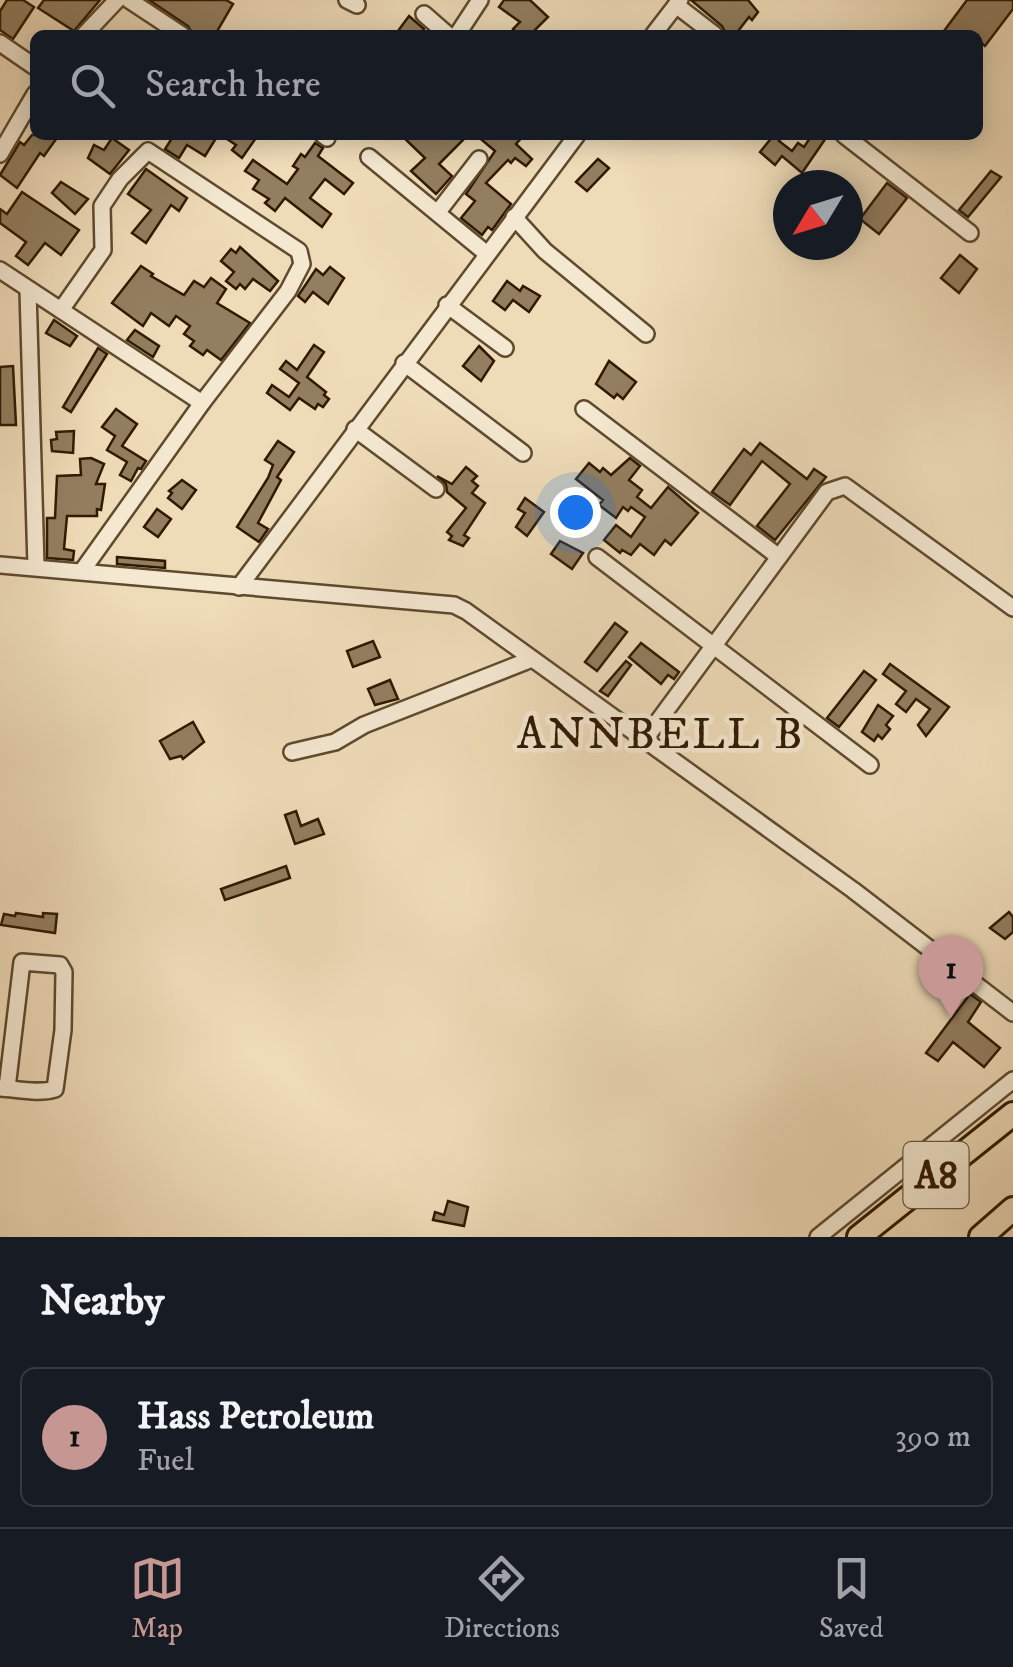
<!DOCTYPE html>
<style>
:root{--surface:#171b24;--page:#242831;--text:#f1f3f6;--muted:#9ea1a6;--line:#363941;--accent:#c59692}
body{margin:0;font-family:"IM FELL DW Pica",serif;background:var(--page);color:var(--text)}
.compass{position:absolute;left:773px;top:170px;width:90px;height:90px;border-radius:50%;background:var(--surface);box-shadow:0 5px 25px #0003;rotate:232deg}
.you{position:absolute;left:575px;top:512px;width:35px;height:35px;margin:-25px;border:8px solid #fff;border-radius:50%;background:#1a73e8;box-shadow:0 0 0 15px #1a73e833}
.badge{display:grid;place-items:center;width:65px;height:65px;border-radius:50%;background:var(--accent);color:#111;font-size:32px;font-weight:700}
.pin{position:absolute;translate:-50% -82px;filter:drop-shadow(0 2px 5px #0008)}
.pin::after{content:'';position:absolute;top:52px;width:35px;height:30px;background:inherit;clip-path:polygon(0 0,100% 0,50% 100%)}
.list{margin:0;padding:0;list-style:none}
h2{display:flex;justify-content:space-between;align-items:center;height:130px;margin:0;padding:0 40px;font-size:42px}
h2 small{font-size:32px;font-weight:400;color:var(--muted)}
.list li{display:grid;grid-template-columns:65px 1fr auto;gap:30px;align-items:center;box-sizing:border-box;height:140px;margin:0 20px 20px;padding:0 20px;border:2px solid var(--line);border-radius:15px}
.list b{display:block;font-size:38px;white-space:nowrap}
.list p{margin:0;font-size:32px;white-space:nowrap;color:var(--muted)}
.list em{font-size:32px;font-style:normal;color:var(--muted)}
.icon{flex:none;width:55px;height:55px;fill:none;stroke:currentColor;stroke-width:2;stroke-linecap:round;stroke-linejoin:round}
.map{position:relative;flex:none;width:1013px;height:1237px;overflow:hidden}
.search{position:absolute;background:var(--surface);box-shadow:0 5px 25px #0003;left:30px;right:30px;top:30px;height:110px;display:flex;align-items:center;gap:25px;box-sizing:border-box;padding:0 35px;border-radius:15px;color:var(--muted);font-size:38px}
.sheet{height:290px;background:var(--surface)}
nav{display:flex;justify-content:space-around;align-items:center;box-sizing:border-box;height:140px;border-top:2px solid var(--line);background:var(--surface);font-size:28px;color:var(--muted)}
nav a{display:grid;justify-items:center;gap:5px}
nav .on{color:var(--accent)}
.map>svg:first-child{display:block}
.building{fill:#927e60;stroke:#2f1a00;stroke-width:2.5}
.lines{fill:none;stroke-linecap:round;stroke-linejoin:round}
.minor-casing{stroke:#5f4a2e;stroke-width:20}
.highway-casing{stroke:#2f1a00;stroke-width:28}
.minor{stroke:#f4e8d1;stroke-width:15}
.highway{stroke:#eedbb8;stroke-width:22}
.labels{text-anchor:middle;stroke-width:9;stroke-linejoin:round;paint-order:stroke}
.shield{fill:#f4e8d1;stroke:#6a583f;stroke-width:2.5}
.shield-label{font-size:38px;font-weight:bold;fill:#2f1a00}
.quarter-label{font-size:45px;letter-spacing:2.5px;fill:#2f1a00;stroke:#f4e8d1}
</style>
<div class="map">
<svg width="1013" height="1237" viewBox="0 0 1013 1237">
<rect width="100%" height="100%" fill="#eedbb8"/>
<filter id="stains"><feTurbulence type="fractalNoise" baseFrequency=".002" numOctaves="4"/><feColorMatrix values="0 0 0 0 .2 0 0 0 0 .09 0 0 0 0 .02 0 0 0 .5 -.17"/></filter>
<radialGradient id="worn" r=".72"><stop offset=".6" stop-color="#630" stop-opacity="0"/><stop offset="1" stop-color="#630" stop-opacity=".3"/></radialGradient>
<g class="building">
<path d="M7 0H23L34 7 13 39 0 30V11Z"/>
<path d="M44 0H100L74 31 38 8Z"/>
<path d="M149 0H226L233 4 215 35H193L188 26Z"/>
<path d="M504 0H530L548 17 530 35H519L513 29 520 22 499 7Z"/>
<path d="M691 0H748L758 12 752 20 749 17 735 35H727L722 26Z"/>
<path d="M967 0H1013V9L985 46 978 40V35H941Z"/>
<path d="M409 16 424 29 420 35H395Z"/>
<path d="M32 135H59L44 156 40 153 17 188 0 175 20 142 24 145Z"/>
<path d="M174 135H218L205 156 187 145 179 158 165 149Z"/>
<path d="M221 135H258L242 158 232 150 236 145Z"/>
<path d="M401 135H468L439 164 452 176 436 194 411 171 425 158Z"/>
<path d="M476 135H524L516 144 532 159 526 166 515 158 511 163 508 160 486 183 511 204 492 230 488 227 482 235 461 218 475 201 466 194 495 151Z"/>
<path d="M774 135H783L779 141 792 151 798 143 804 147 812 135H828L802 173 782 156 775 165 760 152Z"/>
<path d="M112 138 129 150 110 174 88 158 94 145 104 150Z"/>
<path d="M315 143 323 148 318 156 353 183 344 194 325 179 310 198 331 214 322 227 285 198 275 211 265 203 269 199 253 189 259 180 245 171 253 160 287 184 298 169 293 166 301 154 305 157Z"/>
<path d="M598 159 609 168 587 191 576 182Z"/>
<path d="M146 169 187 198 179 211 171 205 146 243 132 233 151 210 128 194Z"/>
<path d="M991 171 1001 177 968 217 959 210Z"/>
<path d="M61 182 88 199 75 214 52 193Z"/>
<path d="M887 183 907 198 879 234 860 219Z"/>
<path d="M22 192 79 230 61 255 45 243 28 265 16 256 26 242 0 223V209L7 214Z"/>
<path d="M240 247 278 281 270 291 253 279 245 289 240 284 236 289 226 281 234 272 221 261 231 249 236 253Z"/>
<path d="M960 255 977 269 959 293 941 278Z"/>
<path d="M141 266 153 274 151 276 184 295 194 281 204 287 211 278 226 289 217 303 250 323 221 360 207 350 203 355 190 346 194 341 184 334 190 326 176 316 169 326 151 313 143 326 112 303Z"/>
<path d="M330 267 344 278 328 304 313 292 305 302 298 296 316 269 323 275Z"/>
<path d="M507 281 520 291 523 286 540 296 529 312 513 300 505 310 493 301Z"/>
<path d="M54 320 77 336 70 346 46 333Z"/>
<path d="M135 330 159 346 153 357 127 340Z"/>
<path d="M314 345 324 352 307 377 326 392 324 395 329 399 323 407 318 404 315 409 299 398 290 410 267 393 272 385 289 397 299 383 280 369 286 361 297 370Z"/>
<path d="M479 346 494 361 481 381 463 366Z"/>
<path d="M98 348 107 354 71 412 63 407Z"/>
<path d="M609 361 636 382 623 399 617 394 614 398 596 384Z"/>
<path d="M13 366 16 425H0V367Z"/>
<path d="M116 409 137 424 122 446 146 461 141 469 138 468 131 481 120 475 127 462 107 450 115 436 102 427Z"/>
<path d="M74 431 73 453 52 451 51 440 57 439 56 432Z"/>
<path d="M278 441 294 452 277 477 281 480 258 523 268 529 259 542 237 527 268 478 273 465 265 460Z"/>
<path d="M760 443 807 479 814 469 826 477 775 540 757 526 790 484 762 461 730 505 712 492 744 449 751 455Z"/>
<path d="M91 458 104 464 96 484H105L101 510 97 509V516H67L64 549 74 551 73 560 47 558V518H55L57 476 81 475 80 459Z"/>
<path d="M630 458 640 466 629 480 642 490 637 497 651 508 668 487 698 513 671 545 665 540 654 555 640 544 631 555 622 550 620 553 604 540 616 525 631 537 645 517 631 507 628 511 623 507 616 518 599 505 603 500 576 479 589 463 600 472 603 468 611 475Z"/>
<path d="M466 467 477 476 472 481 478 486 472 493 485 503 464 535 469 538 463 546 449 540 452 536 447 532 466 508 447 492 446 484 437 476 452 484Z"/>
<path d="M182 480 196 490 182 509 168 498 172 493 169 491Z"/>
<path d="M525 498 544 512 527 536 516 527 525 513 518 509Z"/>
<path d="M157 509 171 519 158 537 144 527Z"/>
<path d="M560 541 583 553 572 569 551 554Z"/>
<path d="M117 557 165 561V568L117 564Z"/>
<path d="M615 623 627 632 597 671 585 662Z"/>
<path d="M373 641 380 657 353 667 347 651Z"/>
<path d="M641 643 679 672 674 679 668 675 661 684 629 657Z"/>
<path d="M626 661 631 665 608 696 600 691Z"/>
<path d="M890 664 949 707 926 736 918 725 930 709 916 699 906 712 896 704 906 691 883 674Z"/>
<path d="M864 671 876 680 839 727 827 718Z"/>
<path d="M390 680 398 699 375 705 368 689Z"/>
<path d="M878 705 893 716 886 725 890 729 882 739 878 735 874 741 862 732Z"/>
<path d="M193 722 204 742 183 759 181 756 170 759 160 741Z"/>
<path d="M296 811 301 826 318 819 324 834 295 844 285 815Z"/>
<path d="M286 866 290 878 225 900 221 889Z"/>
<path d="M1009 912 1013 917V932L1005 939 990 928Z"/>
<path d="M16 913 43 917V913L57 914 55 933 1 925 4 914 15 916Z"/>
<path d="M970 994 981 1002 968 1022 1000 1048 984 1067 953 1042 938 1061 926 1053Z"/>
<path d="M448 1201 468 1207 464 1226 433 1220 435 1212 444 1215Z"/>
</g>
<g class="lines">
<defs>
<g id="minor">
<path d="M129 0 182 35"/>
<path d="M347 0 357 5"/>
<path d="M676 5 715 35"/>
<path d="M424 14 448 35"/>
<path d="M84 35 117 0"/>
<path d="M457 35 480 0"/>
<path d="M653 35 680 0"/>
<path d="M0 43 35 67"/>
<path d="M323 135 327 138"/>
<path d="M844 135 970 233"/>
<path d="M0 154 35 94"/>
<path d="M369 157 487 254"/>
<path d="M438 212 479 159"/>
<path d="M514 217 545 251 646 334"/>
<path d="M0 270 202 403"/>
<path d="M28 291 36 566"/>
<path d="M447 305 505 348"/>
<path d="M61 310 103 250 102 206 120 179 148 151 299 251 302 264 288 291 202 403 82 571"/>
<path d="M404 363 523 453"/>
<path d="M584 409 779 557"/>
<path d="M355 429 436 489"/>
<path d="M597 557 870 765"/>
<path d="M0 565 454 605 466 611 853 890 1013 1013"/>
<path d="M239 587 577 135"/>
<path d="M645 739 827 492 845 486 1013 608"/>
<path d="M292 752 335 742 364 725 532 659"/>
<path d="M0 1088C17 1089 39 1094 55 1089L63 1030 64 972 60 965 22 962 7 1088"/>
<path d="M818 1237 1013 1080"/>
</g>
<g id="highway">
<path d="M859 1237 1013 1114"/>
<path d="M981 1237 1013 1209"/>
</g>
</defs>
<use href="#minor" class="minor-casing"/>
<use href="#highway" class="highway-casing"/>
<use href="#minor" class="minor"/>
<use href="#highway" class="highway"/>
</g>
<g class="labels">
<rect class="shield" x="903.5" y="1142" width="65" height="66" rx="8"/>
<g class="shield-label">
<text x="936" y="1188">A8</text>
</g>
<g class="quarter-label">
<text x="661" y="748">ANNBELL B</text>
</g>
</g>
<rect width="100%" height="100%" filter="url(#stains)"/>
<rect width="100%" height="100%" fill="url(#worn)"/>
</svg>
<svg class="compass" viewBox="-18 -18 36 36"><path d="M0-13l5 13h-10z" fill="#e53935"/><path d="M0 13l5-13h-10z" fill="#9ea1a6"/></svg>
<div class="you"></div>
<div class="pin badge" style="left:951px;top:1018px">1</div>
<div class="search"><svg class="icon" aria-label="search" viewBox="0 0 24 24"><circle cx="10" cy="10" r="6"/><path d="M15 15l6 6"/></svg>Search here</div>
</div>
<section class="sheet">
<h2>Nearby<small></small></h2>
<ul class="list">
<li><span class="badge">1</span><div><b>Hass Petroleum</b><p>Fuel</p></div><em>390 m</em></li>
</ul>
</section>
<nav>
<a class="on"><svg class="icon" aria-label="map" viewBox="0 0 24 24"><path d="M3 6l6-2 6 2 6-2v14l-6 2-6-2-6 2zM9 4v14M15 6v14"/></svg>Map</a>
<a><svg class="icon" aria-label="directions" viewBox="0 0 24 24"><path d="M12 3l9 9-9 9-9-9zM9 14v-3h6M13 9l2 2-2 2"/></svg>Directions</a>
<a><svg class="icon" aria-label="saved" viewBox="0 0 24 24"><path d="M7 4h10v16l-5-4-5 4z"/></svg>Saved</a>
</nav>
